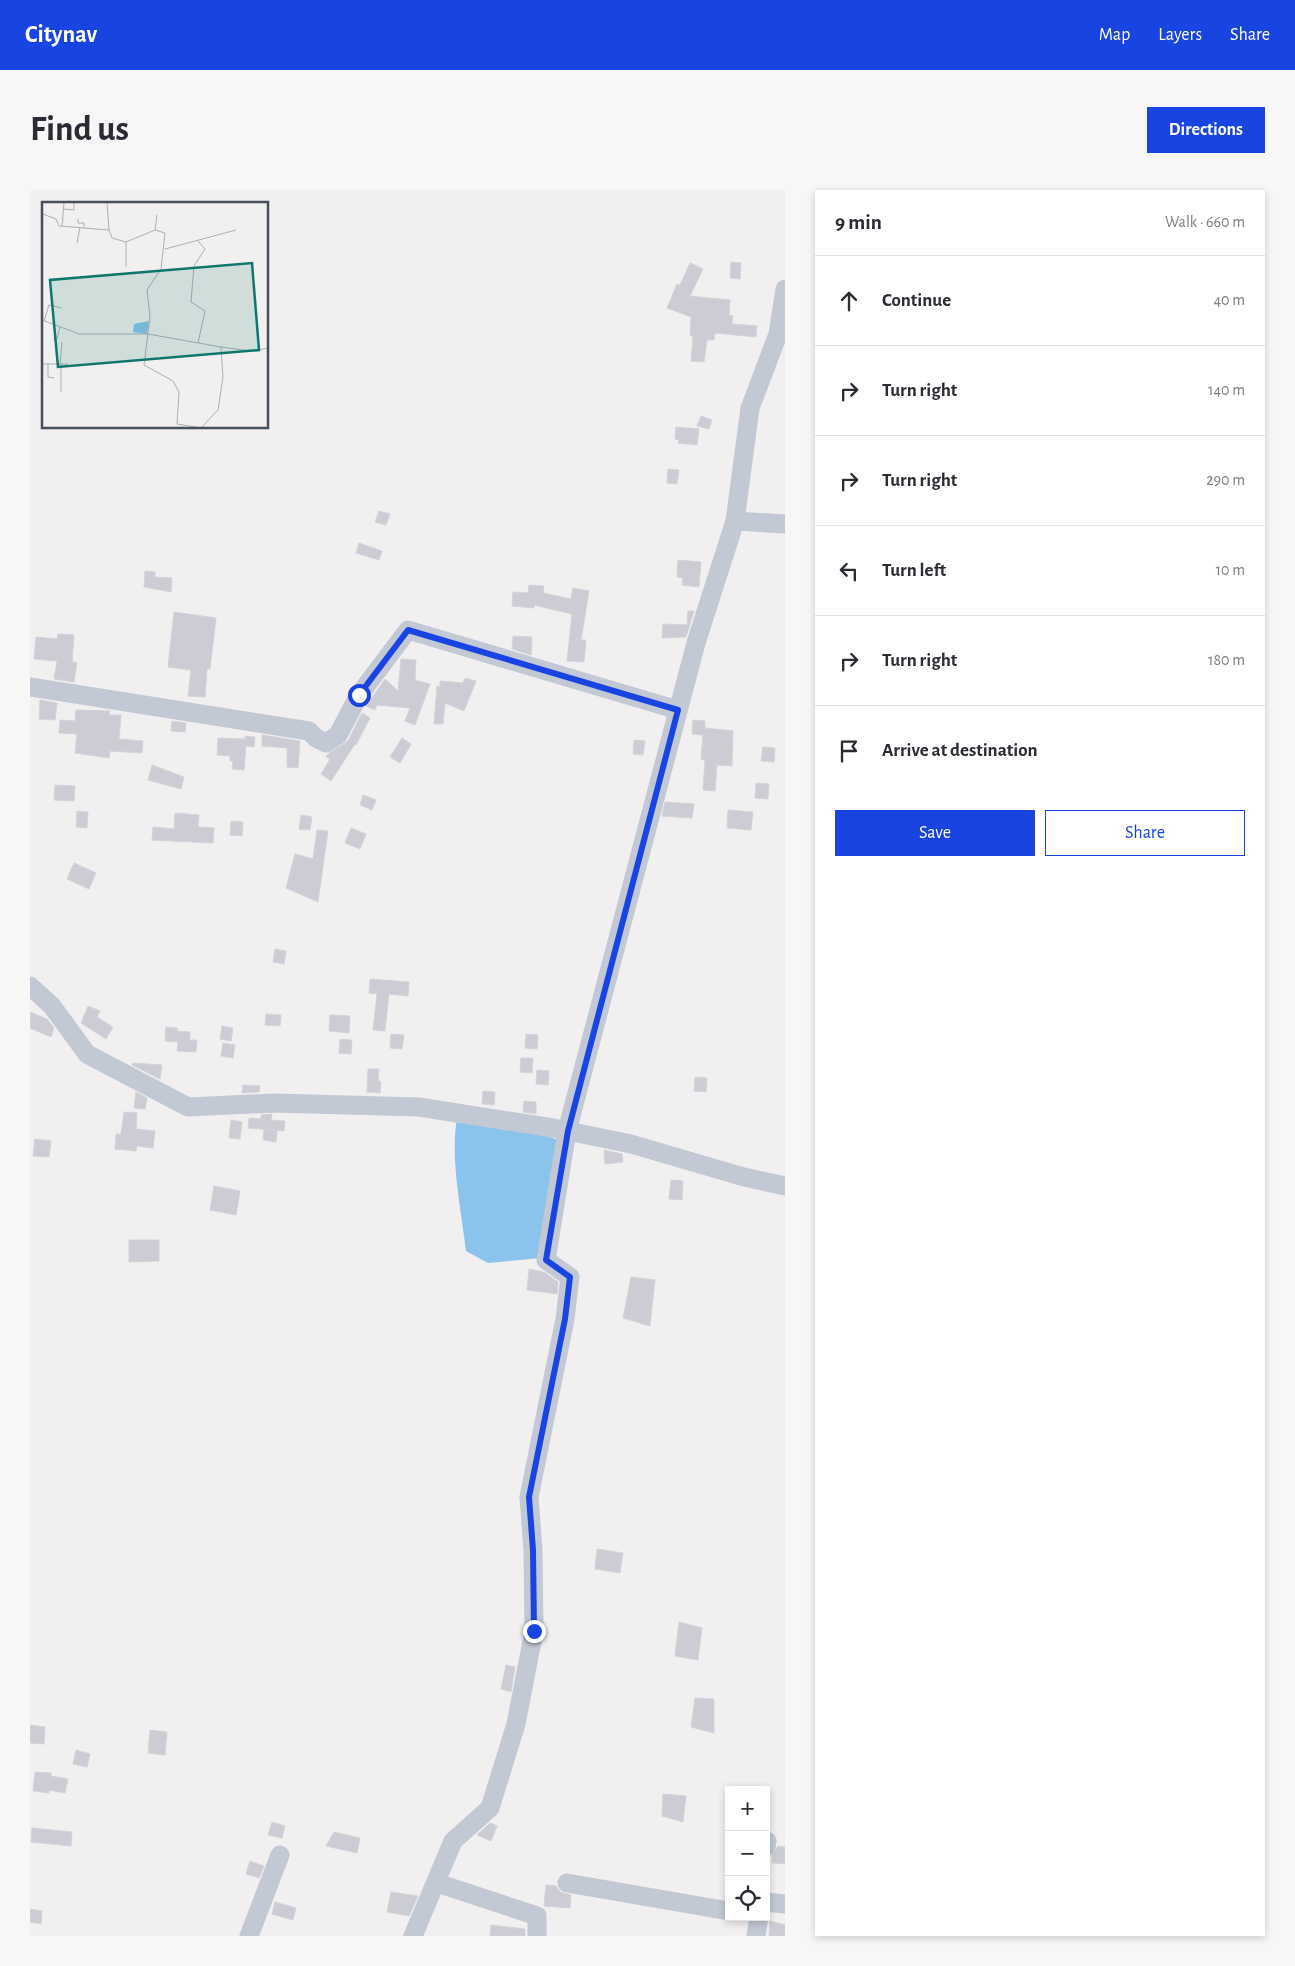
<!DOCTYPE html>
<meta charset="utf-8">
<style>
:root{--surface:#fff;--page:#f7f7f7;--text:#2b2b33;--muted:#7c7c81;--line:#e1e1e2;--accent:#1845e2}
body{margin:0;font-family:"Alegreya Sans",sans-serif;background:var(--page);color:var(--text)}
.controls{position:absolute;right:15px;bottom:15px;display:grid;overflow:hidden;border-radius:0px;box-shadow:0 2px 8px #0003}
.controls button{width:45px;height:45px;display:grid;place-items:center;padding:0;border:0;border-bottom:1px solid var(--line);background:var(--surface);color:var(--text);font:25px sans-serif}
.stop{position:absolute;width:15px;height:15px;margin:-11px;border:4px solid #1845e2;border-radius:50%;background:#fff}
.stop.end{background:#1845e2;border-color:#fff;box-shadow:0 1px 5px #0008}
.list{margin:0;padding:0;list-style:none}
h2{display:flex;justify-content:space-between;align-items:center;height:65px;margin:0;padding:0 20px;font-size:21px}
h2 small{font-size:16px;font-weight:400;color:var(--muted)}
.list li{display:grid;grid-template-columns:32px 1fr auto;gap:15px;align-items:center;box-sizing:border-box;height:90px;padding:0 20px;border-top:1px solid var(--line)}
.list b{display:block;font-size:19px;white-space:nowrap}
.list em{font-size:16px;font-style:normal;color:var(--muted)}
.actions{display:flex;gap:10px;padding:15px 20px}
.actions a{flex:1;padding:11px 0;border:1px solid var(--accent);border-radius:0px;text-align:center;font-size:18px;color:var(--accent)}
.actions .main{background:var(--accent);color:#fff}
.icon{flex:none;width:28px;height:28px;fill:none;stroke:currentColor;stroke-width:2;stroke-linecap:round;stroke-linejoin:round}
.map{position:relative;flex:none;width:755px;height:1746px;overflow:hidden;border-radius:0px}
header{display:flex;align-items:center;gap:30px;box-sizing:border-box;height:70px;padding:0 25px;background:var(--accent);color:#fff}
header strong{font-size:24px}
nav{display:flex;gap:28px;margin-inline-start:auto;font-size:18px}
.intro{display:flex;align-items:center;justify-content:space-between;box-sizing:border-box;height:120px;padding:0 30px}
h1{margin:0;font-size:35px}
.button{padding:12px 22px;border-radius:0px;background:var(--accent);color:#fff;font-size:18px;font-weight:700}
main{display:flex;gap:30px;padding:0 30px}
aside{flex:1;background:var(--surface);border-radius:0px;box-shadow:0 2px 8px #0003}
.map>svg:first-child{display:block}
.water{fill:#8ac3ec}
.building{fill:#cccdd4;stroke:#d3d3da}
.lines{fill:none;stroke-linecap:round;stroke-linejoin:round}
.minor{stroke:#c2c8d4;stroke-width:19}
.route{stroke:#1845e2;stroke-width:6}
.inset-road{fill:none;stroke:#adafb4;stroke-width:1}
.view{fill:#0f766e;fill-opacity:0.15;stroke:#0f766e;stroke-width:2.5}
.inset-edge{fill:none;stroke:#474e5c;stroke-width:2.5}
</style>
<header>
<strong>Citynav</strong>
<nav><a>Map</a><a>Layers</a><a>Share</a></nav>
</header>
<div class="intro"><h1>Find us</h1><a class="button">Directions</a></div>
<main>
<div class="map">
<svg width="755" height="1746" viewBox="0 0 755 1746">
<rect width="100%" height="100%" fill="#f1efef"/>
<path class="water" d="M427 928 502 941 531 951 511 1068 458 1073 436 1061C431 1018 420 970 427 928Z"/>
<g class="building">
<path d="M701 72 711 73 710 89 700 88Z"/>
<path d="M660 73 673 79 660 106 700 110 699 125 703 126 702 134 727 136 726 147 685 143 684 150H677L674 172 661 171 663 146H660L661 127 637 118 647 94 650 95Z"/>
<path d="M671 226 682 230 679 239 667 236Z"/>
<path d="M646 237 669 239 667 255 648 253 649 250 645 249Z"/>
<path d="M638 279 649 280 647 294 637 293Z"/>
<path d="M349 321 360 324 356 335 345 332Z"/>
<path d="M329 353 352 361 349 370 326 363Z"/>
<path d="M648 370 671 372 669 397 652 395 653 388 647 387Z"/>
<path d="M115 381 125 382V387L142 388 141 402 114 397Z"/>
<path d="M499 395 514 396 513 403 541 409 543 398 559 401 551 450H556L554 472 537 471 542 424 504 415V418L482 416 483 402 498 403Z"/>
<path d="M658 421H664L656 447 632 448 633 434 657 435Z"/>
<path d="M144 422 186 428 180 479H177L175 507 158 506 161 480 138 477Z"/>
<path d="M28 444 44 445 42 472 47 473 44 492 24 489 27 471 4 469 6 447 27 449Z"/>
<path d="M483 446 502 447 501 465 482 459Z"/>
<path d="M371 469 386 470 385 490 400 494 385 535 375 531 380 518 347 515 345 520 336 516 355 489 368 501Z"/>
<path d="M435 488 446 491 434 521 415 513 413 534H404L407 496 410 497V491L433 493Z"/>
<path d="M10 510 27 513 25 530 9 529Z"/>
<path d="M46 520 80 521 79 525H91L89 549 113 551 112 563 80 561 79 568 45 563 47 544 29 543 30 530 45 531Z"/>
<path d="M332 523 340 528 326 555 325 554 301 591 291 584 300 569 296 567 298 564 318 551Z"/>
<path d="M663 530 675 531V538L703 541 702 576 687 575 685 601 673 600 675 570 671 569 673 545 662 544Z"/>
<path d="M142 531 156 533 155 542 141 541Z"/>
<path d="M232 545 270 551 268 578 257 577V558L232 556Z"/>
<path d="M215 546 225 547 224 557 216 556 214 580 202 579 203 571H200V566L187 565 188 548 215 549Z"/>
<path d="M372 548 381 554 370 573 360 567Z"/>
<path d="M604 550 615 551 613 565 603 564Z"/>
<path d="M733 557 745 558 744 572 731 571Z"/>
<path d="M122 575 154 587 151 599 118 590Z"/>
<path d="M726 593 739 594 738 609 725 608Z"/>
<path d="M25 595 45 596 44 611 24 610Z"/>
<path d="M333 605 346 610 342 620 330 615Z"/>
<path d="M635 612 664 614 662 628 632 626Z"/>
<path d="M698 620 723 622 721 640 697 638Z"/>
<path d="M47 621 58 622 57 638 46 637Z"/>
<path d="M145 623 169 625 168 637 184 638 183 653 122 650 123 637 144 639Z"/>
<path d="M271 625 282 627 280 640 269 639Z"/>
<path d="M201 631 213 632 212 646 200 645Z"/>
<path d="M321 638 336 644 330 659 315 653Z"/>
<path d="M287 640 298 641 288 712 256 698 265 664 283 669Z"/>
<path d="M44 673 66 683 59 699 37 689Z"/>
<path d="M245 759 256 761 254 774 243 772Z"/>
<path d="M340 789 379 792 378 806 359 804 355 841 343 840 347 804 339 803Z"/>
<path d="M58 816 70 821 67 827 83 837 76 849 51 833Z"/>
<path d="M0 822 17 829 24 838 21 847 0 838Z"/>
<path d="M236 824 251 825 250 836 235 835Z"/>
<path d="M300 825 320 826 319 843 299 841Z"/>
<path d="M192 836 203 838 201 851 190 849Z"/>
<path d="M136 837 147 838V841L160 842V850H167L166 862 147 861 148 852 135 851Z"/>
<path d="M361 844 374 845 372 859 360 858Z"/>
<path d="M496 844 508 845 507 859 495 858Z"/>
<path d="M310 849 322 850 321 864 309 863Z"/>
<path d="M193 853 205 855 203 868 191 866Z"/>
<path d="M491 868H503L502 883 490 882Z"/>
<path d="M103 873 132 875 130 889 102 875Z"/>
<path d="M338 879H349L348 891H351L350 903 337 902Z"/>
<path d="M507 880 519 881 518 895 506 894Z"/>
<path d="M665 887 677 888 676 902 664 901Z"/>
<path d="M213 895 230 896 229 902 212 903Z"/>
<path d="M453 901 465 902 464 915 452 914Z"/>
<path d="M106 902 117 908 115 919 104 918Z"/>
<path d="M494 911 506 912V924L493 922Z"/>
<path d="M94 922 107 923 106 939 125 941 123 958 107 956 106 961 85 959 86 944H91Z"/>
<path d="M242 924 241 930 255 931 254 941 218 938 219 928 231 929V925Z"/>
<path d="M201 930 212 932 210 949 199 948Z"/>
<path d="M234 939 247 941 246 952 233 950Z"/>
<path d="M5 949 21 951 19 967 3 966Z"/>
<path d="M574 960 592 964 593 972 575 974Z"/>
<path d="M641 990 653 991 652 1010 639 1009Z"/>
<path d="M184 996 210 1001 206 1025 180 1020Z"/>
<path d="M99 1050H129V1071L99 1072Z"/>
<path d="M499 1079 514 1082 528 1092 527 1104 497 1100Z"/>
<path d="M601 1087 625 1090 620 1136 593 1128Z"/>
<path d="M567 1359 593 1363 590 1383 565 1379Z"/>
<path d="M649 1432 672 1438 668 1470 645 1466Z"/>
<path d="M476 1475 485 1477 481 1502 471 1499Z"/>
<path d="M665 1508 684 1509V1543L661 1537Z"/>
<path d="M0 1535 15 1537 14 1554 0 1553Z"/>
<path d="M120 1540 137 1542 135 1565 118 1563Z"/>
<path d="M46 1560 60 1564 57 1577 43 1574Z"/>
<path d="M5 1582 21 1583V1586L38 1589 35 1603 19 1600V1603L3 1601Z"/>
<path d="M633 1604 656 1606 653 1632 632 1626Z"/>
<path d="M242 1632 255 1636 252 1648 238 1645Z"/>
<path d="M460 1633 467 1636 461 1651 447 1645Z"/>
<path d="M2 1638 42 1642 41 1656 1 1652Z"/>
<path d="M304 1642 330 1648 327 1663 296 1656Z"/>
<path d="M748 1656 755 1657V1674L742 1673V1666Z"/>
<path d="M220 1671 234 1676 229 1688 216 1684Z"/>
<path d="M516 1695 526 1696 530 1702 541 1705 540 1718 514 1716Z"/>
<path d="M361 1702 388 1706 379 1726 357 1722Z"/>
<path d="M245 1712 266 1718 263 1730 242 1724Z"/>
<path d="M0 1719 12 1721 11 1734 0 1732Z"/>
<path d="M740 1731 755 1735V1746H739Z"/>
<path d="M461 1735 495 1739V1746H460Z"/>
</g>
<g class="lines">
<g class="minor">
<path d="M755 99 748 144 720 218 705 331 755 334"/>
<path d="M0 497 279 541 286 548 296 553 308 545 329 505 378 440 648 520"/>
<path d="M0 796 22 816 57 864 158 917 244 913 389 917 523 938 601 954 714 987 755 996"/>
<path d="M736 1657 737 1651"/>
<path d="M407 1693 507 1726V1746"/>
<path d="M537 1693 699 1721"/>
<path d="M736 1712 755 1714"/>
<path d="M219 1746 250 1665"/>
<path d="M383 1746 423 1651 460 1618 486 1534 504 1441 503 1360 499 1307 535 1129 540 1087 516 1070 537 941 666 453 705 331"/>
<path d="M726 1746 729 1727"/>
</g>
</g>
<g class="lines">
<path class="route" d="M329 505 378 440 648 520 538 941 516 1070 540 1087 535 1129 499 1307 503 1360 504 1441"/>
</g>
<g transform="translate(12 12)">
<rect width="226" height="226" fill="#f1efef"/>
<path d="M107 119 105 132 91 130 92 122Z" fill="#8ac3ec"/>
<path class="inset-road" d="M65 1 67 28M22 7 32 8V1M1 12 14 17 17 24 67 28 70 36 84 40 113 28 123 31 119 67 105 88 108 115 102 163 131 179 137 190 135 222 160 226M36 17V21H42V26M20 24 22 1M113 28 115 13M35 41 38 25M123 47 194 28M84 65V40M0 118 37 132H106L179 145M2 119 7 103 20 106M11 137H15L18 125M156 141 163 109 149 100 152 64 163 47 156 39M6 162V175L12 176M18 162 20 140M0 172V162H26M19 190V162M160 225 176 208 181 175 179 145 209 149 227 146"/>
<path class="view" d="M210 61 217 148 16 165 8 78Z"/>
<rect width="226" height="226" class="inset-edge"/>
</g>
</svg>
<div class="controls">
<button>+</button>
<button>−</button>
<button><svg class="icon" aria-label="locate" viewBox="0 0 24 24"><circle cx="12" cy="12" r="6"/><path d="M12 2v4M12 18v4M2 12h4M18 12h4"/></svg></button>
</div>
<div class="stop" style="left:329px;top:505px"></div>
<div class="stop end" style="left:504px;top:1441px"></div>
</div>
<aside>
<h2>9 min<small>Walk · 660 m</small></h2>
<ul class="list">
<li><svg class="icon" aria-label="ahead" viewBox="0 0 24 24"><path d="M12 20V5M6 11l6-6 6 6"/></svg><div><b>Continue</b></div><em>40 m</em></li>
<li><svg class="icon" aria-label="right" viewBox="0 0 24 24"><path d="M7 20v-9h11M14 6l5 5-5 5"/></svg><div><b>Turn right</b></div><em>140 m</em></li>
<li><svg class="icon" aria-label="right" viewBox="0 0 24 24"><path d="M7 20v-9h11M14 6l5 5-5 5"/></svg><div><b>Turn right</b></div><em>290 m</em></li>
<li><svg class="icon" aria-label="left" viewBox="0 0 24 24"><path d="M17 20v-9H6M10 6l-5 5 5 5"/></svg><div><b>Turn left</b></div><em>10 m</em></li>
<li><svg class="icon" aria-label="right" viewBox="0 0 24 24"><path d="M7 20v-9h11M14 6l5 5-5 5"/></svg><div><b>Turn right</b></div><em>180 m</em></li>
<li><svg class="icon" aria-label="arrive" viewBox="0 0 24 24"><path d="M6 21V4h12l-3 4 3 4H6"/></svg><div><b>Arrive at destination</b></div></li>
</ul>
<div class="actions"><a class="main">Save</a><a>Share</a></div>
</aside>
</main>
